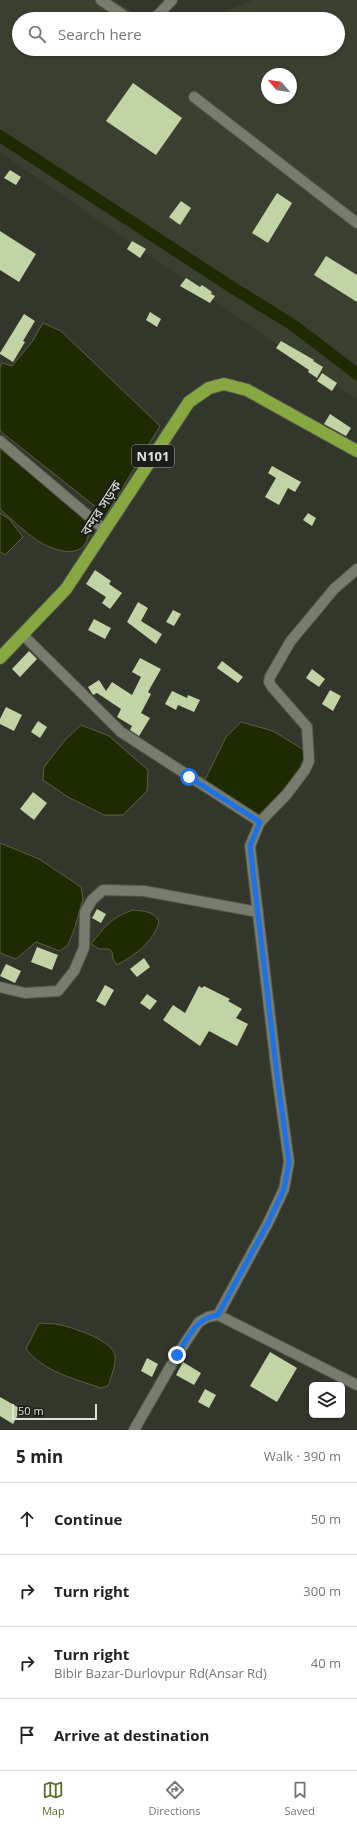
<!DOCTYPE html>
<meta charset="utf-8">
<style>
:root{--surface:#fff;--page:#f2f2f2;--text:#222;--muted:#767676;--line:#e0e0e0;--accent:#5a6e27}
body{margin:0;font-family:"Open Sans","Noto Sans Bengali",sans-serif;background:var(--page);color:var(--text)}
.controls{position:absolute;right:12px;bottom:12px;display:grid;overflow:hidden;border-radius:6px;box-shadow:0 1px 3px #0004}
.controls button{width:36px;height:36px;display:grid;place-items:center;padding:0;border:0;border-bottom:1px solid var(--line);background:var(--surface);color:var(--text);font:20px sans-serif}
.compass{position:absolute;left:261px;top:68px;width:36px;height:36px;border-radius:50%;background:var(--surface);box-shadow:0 1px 3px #0004;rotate:299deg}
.scale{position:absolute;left:12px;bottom:10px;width:85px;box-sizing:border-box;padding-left:4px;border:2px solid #dfe2db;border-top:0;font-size:11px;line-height:14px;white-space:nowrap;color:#dfe2db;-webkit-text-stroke:3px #1b1d18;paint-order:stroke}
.stop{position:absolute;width:12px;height:12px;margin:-9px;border:3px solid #1a73e8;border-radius:50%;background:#fff}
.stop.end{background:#1a73e8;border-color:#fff;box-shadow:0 1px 4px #0008}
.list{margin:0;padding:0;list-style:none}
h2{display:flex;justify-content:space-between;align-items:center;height:52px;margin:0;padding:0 16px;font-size:17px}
h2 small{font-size:13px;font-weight:400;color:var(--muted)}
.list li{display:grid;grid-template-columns:26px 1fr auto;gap:12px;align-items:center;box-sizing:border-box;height:72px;padding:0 16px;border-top:1px solid var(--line)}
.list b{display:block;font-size:15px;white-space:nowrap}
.list p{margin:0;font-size:13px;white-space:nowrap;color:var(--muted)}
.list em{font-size:13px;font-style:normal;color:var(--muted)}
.icon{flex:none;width:22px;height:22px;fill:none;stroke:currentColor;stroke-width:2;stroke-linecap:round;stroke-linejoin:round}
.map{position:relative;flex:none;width:357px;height:1430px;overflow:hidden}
.search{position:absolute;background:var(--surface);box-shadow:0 1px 3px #0004;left:12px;right:12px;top:12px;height:44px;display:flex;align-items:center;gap:10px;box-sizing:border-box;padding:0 14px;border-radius:22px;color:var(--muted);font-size:15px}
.sheet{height:340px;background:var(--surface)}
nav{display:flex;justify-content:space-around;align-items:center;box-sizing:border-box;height:56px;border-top:1px solid var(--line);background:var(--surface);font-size:11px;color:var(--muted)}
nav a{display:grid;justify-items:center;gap:2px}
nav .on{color:var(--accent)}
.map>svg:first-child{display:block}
.built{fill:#3a402f;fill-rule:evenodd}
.water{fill:#1e2a01;stroke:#586142}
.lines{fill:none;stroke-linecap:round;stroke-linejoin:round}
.canal{stroke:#1e2a01;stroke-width:12}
.building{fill:#c2d4a6}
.minor-casing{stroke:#51554b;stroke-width:12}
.highway-casing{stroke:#51554b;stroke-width:14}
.minor{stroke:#777c6f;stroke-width:10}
.highway{stroke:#87a841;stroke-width:12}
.route{stroke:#1a73e8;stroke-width:5}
.labels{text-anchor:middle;stroke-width:4;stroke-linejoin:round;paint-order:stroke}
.shield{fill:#1b1d18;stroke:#a4a7a0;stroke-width:1}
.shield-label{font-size:13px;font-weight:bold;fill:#dfe2db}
.street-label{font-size:14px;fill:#dfe2db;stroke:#1b1d18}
</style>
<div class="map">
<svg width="357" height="1430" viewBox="0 0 357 1430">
<rect width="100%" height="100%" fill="#32362b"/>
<path class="built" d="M0 0H116L143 19H19V49H338V19H205L253 0H357V400L0 152ZM267 74H291V98H267Z"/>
<g class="water">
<path d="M43 323 61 331 160 426 106 515 0 431V367L2 363 12 366 32 342Z"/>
<path d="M0 448 85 518C86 523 89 532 88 537 83 561 52 550 38 541 25 532 12 520 0 509Z"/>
<path d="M0 513 9 519 23 537 5 555 0 552Z"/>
<path d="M241 722 273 731 304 750 305 763 295 781 259 815 204 782 226 737Z"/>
<path d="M81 725 109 736 148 770 147 791 123 815H104L68 797 43 780 44 767 65 740Z"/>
<path d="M0 843 39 859 81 887 83 899 74 930 68 945 60 951 36 942 16 959 0 953Z"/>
<path d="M133 910C143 911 153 911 159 921 154 942 135 955 117 965L113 959 112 952 109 949H99L91 944C105 927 111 917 133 910Z"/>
<path d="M39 1323C46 1324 54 1323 61 1325 74 1328 114 1341 115 1356 116 1365 111 1377 108 1386L101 1388C75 1379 44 1372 26 1349Z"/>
</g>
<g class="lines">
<path class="canal" d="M0 136 230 286 293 325 357 374"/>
</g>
<g class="building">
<path d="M133 83 182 118 156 155 106 121Z"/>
<path d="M10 170 21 177 16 185 4 178Z"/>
<path d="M277 193 292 203 268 243 252 233Z"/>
<path d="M181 201 191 208 180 225 169 217Z"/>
<path d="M0 231 36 254 19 282 0 270Z"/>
<path d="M132 241 146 249 140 258 127 249Z"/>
<path d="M326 256 357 275V302L314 275Z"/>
<path d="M186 278 200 287 202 285 212 292 211 294 215 296 210 303 180 286Z"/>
<path d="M150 312 161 319 157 327 146 320Z"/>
<path d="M24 314 35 321 23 341 25 342 13 362 0 354V353Z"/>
<path d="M281 341 314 360 313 361 323 367 317 378 308 372 309 370 276 348Z"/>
<path d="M322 373 337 383 332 391 317 381Z"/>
<path d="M330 414 351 428 346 436 324 424Z"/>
<path d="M272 466 301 482 295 492 288 488 279 505 265 497 276 478 268 473Z"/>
<path d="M308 513 316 518 312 526 303 520Z"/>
<path d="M95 570 111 581 109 584 122 593 110 609 102 603 106 597 86 584Z"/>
<path d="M138 602 148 608 141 621 162 634 156 644 127 622Z"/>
<path d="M173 610 181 614 174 626 166 622Z"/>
<path d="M94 619 111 628 105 639 88 630Z"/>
<path d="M29 651 37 659 20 677 12 669Z"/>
<path d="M140 658 161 669 148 692 151 694 141 713 150 718 139 736 130 730 132 726 117 717 121 709 97 693 93 695 88 687 99 680 106 691 112 682 132 695 141 677 132 672Z"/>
<path d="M222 661 243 677 238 683 217 668Z"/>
<path d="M312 669 325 679 319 687 306 678Z"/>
<path d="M330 690 341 696 333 711 322 704Z"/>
<path d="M172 691 187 698 188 695 200 700 194 712 178 705 176 710 165 704Z"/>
<path d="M6 707 22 715 14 731 0 724V719Z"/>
<path d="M38 721 47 727 40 738 31 732Z"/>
<path d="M33 792 47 803 34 820 20 809Z"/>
<path d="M97 909 106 914 101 923 92 918Z"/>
<path d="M37 947 58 955 52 970 31 962Z"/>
<path d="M144 958 150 967 137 977 130 969Z"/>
<path d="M6 964 21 971 15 983 0 976Z"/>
<path d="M105 985 114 990 105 1006 96 1001Z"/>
<path d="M199 986 202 988 204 986 230 999 228 1001 242 1009 236 1018 248 1024 237 1046 209 1031 200 1046 163 1020 173 1005 185 1013Z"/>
<path d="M147 994 157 1001 150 1010 140 1003Z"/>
<path d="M270 1352 297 1368 277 1402 250 1386Z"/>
<path d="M147 1358 158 1364 152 1377 141 1371Z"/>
<path d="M183 1362 201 1373 194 1385 176 1375Z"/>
<path d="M205 1389 216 1395 209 1408 198 1402Z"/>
<path d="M0 1397 21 1409 13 1424 0 1416Z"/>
</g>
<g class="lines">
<defs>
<g id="minor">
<path d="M101 0 129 19"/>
<path d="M152 19 158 15 172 0"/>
<path d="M194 97 357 223"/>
<path d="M0 441 105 530"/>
<path d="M22 634 121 732 260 822 250 846 277 1075 289 1162 284 1189 268 1223 218 1315"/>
<path d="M260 822 287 794 305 770 309 761 307 727 272 687 269 682 270 677 290 642 334 589 357 569"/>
<path d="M0 987 25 993 58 991 74 971 84 948 85 912 92 900 103 890 144 891 258 912"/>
<path d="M134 1430 177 1355 199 1322 208 1317 218 1315 357 1385"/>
</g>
<path id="highway" d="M0 658 66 589 189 402 209 388 224 384 247 390 357 451"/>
</defs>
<use href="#minor" class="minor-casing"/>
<use href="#highway" class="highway-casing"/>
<use href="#minor" class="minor"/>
<use href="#highway" class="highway"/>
</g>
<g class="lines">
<path class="route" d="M177 1355C189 1337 195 1318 218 1315L268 1223 284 1189 289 1162 277 1075 250 846 260 822 189 777"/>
</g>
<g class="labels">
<rect class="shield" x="132" y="445" width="42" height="22" rx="3"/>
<g class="shield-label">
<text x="153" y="461">N101</text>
</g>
<g class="street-label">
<text transform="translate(101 508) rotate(-57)" y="5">বন্দর সড়ক</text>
</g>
</g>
</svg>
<div class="controls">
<button><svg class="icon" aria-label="layers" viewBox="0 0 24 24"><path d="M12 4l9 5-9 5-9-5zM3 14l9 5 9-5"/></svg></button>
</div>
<svg class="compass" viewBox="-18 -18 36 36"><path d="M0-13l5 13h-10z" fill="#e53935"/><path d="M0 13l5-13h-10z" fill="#767676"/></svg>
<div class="scale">50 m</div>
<div class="stop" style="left:189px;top:777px"></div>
<div class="stop end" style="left:177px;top:1355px"></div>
<div class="search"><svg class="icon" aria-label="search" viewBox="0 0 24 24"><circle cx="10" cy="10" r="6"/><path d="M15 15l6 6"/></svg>Search here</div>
</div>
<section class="sheet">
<h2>5 min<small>Walk · 390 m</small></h2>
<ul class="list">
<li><svg class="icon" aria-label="ahead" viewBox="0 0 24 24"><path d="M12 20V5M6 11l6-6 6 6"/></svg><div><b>Continue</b></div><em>50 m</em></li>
<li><svg class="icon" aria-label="right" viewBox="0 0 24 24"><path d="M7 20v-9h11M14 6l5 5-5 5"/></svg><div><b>Turn right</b></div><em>300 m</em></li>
<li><svg class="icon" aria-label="right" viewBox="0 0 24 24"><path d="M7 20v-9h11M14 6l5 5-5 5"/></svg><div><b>Turn right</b><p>Bibir Bazar-Durlovpur Rd(Ansar Rd)</p></div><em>40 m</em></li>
<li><svg class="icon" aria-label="arrive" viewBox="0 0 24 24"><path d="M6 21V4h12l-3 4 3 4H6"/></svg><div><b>Arrive at destination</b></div></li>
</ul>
</section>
<nav>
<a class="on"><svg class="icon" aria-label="map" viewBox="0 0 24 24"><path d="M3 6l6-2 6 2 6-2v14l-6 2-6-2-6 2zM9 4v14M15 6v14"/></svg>Map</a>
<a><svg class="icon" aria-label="directions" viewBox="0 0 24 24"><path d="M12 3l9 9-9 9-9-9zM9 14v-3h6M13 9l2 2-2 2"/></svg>Directions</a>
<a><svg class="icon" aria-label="saved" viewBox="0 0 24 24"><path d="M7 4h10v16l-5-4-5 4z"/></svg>Saved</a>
</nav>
